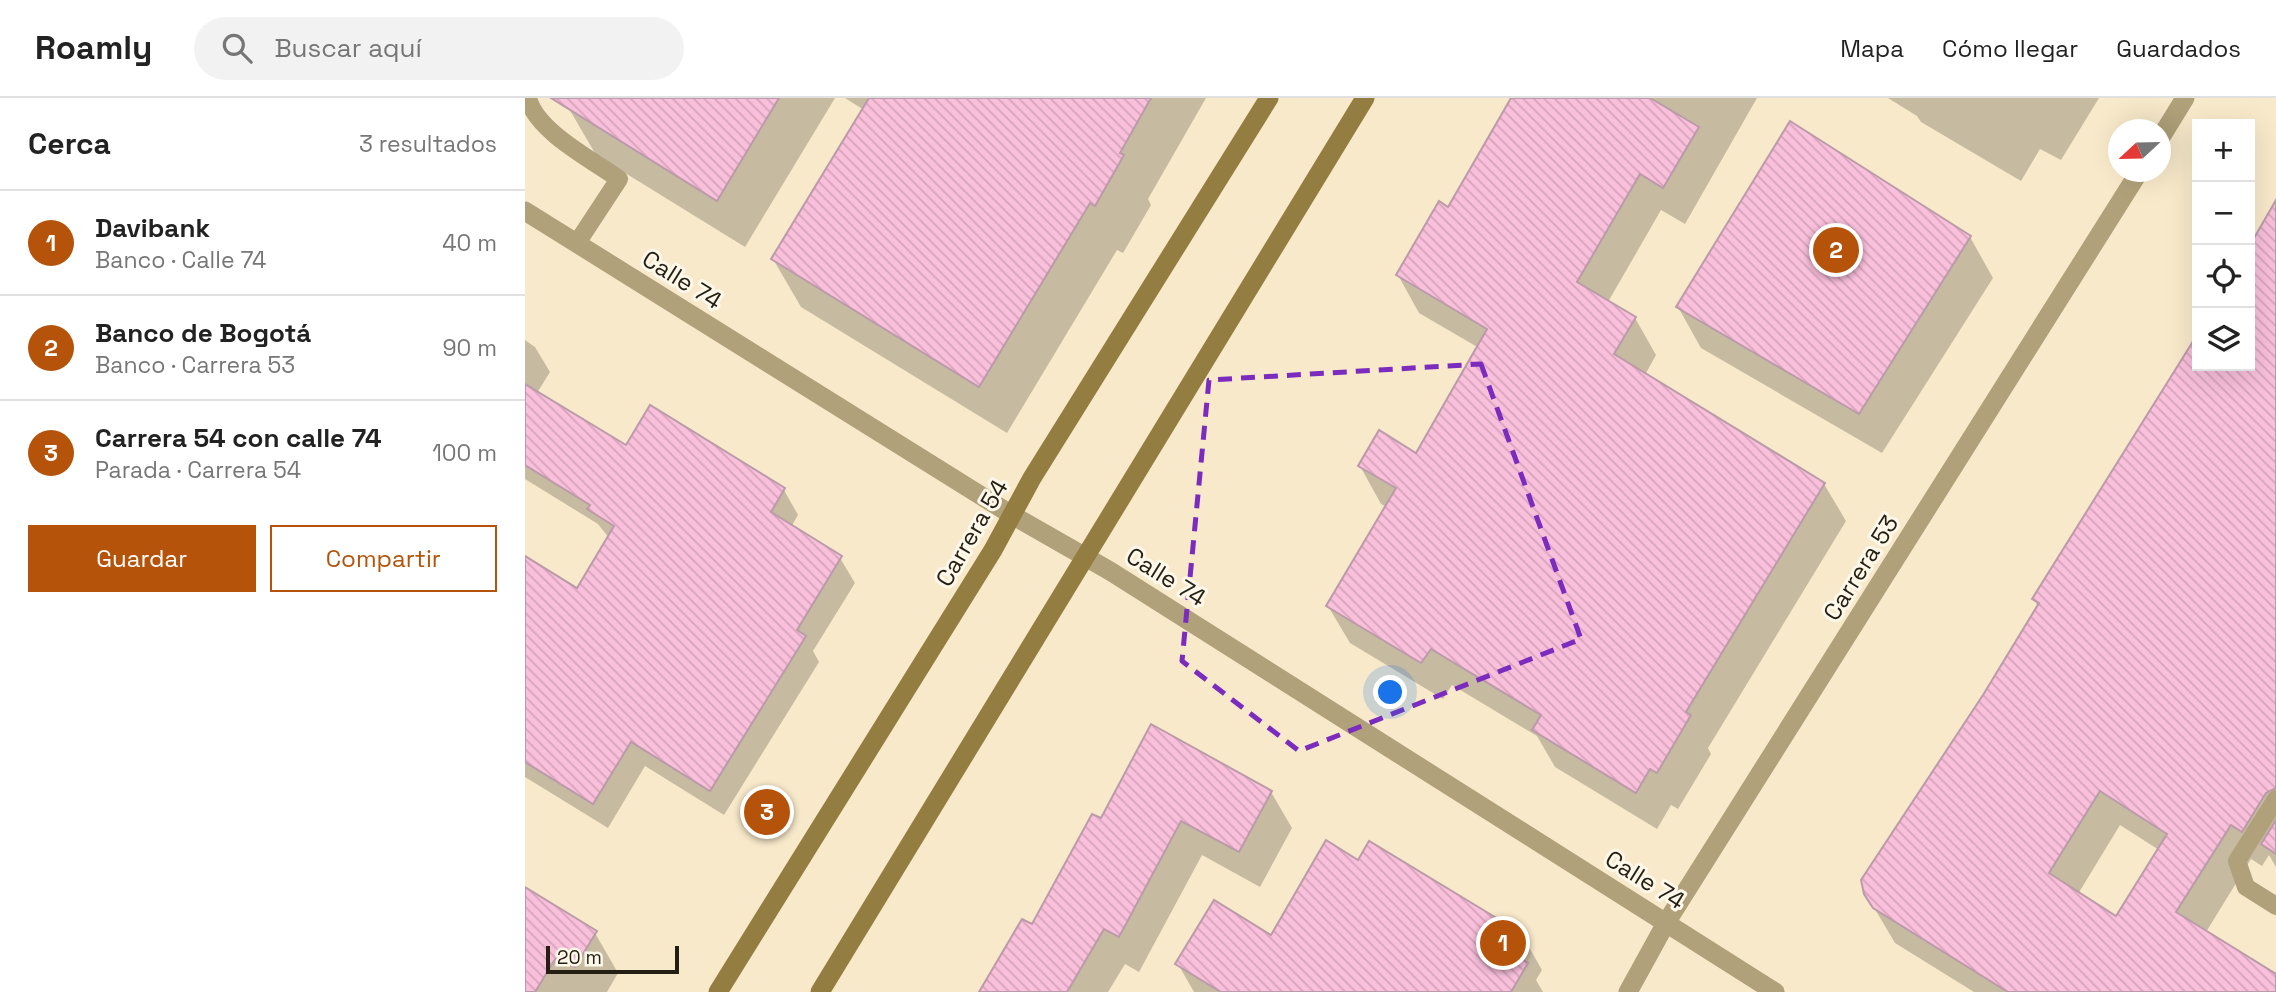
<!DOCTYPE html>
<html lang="es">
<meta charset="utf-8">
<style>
:root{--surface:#fff;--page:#f2f2f2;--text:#222;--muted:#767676;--line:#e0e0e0;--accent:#b45309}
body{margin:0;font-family:"Space Grotesk",sans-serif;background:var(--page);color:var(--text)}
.controls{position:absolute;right:21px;top:21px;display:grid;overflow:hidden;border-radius:0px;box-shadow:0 7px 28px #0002}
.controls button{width:63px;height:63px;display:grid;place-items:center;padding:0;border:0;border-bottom:2px solid var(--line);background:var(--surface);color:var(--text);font:35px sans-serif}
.compass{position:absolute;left:1583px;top:21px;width:63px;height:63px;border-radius:50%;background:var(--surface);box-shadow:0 7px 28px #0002;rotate:248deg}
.scale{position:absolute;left:21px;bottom:18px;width:133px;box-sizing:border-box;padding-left:7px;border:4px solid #241e13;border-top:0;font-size:19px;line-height:24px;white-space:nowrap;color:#241e13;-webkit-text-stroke:5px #fef8eb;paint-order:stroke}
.you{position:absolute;left:866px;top:595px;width:24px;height:24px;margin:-18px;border:5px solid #fff;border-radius:50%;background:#1a73e8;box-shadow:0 0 0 10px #1a73e833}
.badge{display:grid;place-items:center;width:46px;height:46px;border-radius:50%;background:var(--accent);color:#fff;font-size:23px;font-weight:700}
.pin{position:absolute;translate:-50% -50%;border:4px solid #fff;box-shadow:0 2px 7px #0006}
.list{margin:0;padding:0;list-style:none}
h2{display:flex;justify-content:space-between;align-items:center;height:91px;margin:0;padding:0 28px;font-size:30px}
h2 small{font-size:23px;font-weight:400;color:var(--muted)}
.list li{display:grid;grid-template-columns:46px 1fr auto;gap:21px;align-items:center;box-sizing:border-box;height:105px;padding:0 28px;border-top:2px solid var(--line)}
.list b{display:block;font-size:26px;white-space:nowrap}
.list p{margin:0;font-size:23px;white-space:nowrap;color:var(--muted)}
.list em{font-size:23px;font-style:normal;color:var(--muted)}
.actions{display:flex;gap:14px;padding:21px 28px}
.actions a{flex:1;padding:16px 0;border:2px solid var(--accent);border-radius:0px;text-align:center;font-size:24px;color:var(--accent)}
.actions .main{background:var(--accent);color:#fff}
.icon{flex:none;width:38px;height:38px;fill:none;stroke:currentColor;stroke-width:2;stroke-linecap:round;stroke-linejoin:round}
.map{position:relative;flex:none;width:1751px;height:894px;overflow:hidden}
header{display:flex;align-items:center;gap:42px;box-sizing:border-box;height:98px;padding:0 35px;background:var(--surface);border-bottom:2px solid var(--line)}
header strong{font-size:33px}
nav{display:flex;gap:38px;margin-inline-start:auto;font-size:24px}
.search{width:490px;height:63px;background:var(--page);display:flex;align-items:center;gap:18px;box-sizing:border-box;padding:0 24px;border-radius:38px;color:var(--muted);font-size:26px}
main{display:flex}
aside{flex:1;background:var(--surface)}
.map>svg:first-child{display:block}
.shadow{fill:#0003;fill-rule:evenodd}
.building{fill:url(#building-back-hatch);stroke:#bb9aa9;stroke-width:2;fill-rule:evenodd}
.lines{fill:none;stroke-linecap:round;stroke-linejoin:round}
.service{stroke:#b0a17a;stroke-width:18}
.minor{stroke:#b0a17a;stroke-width:19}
.tertiary{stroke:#b0a17a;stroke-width:19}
.secondary{stroke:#937d40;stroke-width:19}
.marked{fill:none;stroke:#7b2cbf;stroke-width:5;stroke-dasharray:14 9;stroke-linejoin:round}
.labels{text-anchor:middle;stroke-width:6;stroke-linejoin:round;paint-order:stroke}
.street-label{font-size:24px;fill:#241e13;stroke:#fef8eb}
</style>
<header>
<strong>Roamly</strong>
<div class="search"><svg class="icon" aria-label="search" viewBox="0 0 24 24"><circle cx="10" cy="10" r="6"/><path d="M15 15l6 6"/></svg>Buscar aquí</div>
<nav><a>Mapa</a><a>Cómo llegar</a><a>Guardados</a></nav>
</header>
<main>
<aside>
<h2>Cerca<small>3 resultados</small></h2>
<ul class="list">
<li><span class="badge">1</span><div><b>Davibank</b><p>Banco · Calle 74</p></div><em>40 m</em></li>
<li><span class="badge">2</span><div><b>Banco de Bogotá</b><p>Banco · Carrera 53</p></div><em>90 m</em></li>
<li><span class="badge">3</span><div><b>Carrera 54 con calle 74</b><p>Parada · Carrera 54</p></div><em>100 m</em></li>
</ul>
<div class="actions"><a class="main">Guardar</a><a>Compartir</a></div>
</aside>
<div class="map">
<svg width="1751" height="894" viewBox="0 0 1751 894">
<defs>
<pattern id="building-back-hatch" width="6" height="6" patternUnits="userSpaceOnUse" patternTransform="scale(1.75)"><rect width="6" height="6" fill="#f9bfdb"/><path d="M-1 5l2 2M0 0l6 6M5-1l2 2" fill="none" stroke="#d5a4bb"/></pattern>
</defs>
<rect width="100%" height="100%" fill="#f8e9ca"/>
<g class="shadow">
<path d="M49 0H310L220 149 71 57 43 9Z"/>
<path d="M320 0H681L623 101 626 107 598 155 592 152 482 335 276 209 248 161 339 12Z"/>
<path d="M988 0H1232L1160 126 1136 112 1083 204 1110 220 1131 257 1120 277 1299 386 1321 423 1183 650 1186 656 1153 711 1146 707 1132 731 1030 669 1012 638 927 587 918 601 825 545 803 508 862 409 856 406 835 368 892 357 954 250 894 215 873 177 924 111Z"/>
<path d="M1363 0H1574L1536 62 1515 51 1496 83 1396 24 1392 18Z"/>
<path d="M1751 103V769L1744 757 1737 768 1726 761 1681 834 1751 878V894H1449L1370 845 1341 796 1338 782 1381 713 1385 715 1513 509 1509 501 1672 236V268H1725V148ZM1595 727 1634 752 1591 820 1553 796Z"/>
<path d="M1445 139 1468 180 1357 355 1176 250 1153 209Z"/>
<path d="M0 242 10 249 25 274 12 295 101 350 259 392 273 417 266 429 315 460 330 485 288 553 294 564 199 717 120 668 83 730 0 679V460L52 492 84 440 73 426 0 381Z"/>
<path d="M746 694 767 730 735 789 677 757 614 874 600 866 583 894H456L498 823 508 829 576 723Z"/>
<path d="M834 764 997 837 1017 872 1011 882 1018 894H669L653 866 746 839Z"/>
<path d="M0 791 70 835 93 875 82 894H0Z"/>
</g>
<g class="building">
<path d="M26 0H254L192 103Z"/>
<path d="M344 0H626L595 55 599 57 570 108 565 105 454 289 246 161Z"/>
<path d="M986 0H1125L1174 29 1138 90 1115 76 1052 184 1111 219 1089 256 1300 385 1161 614 1166 617 1132 675 1125 671 1111 695 1007 632 1016 617 906 551 896 565 801 508 871 390 833 368 854 332 891 355 962 231 871 177 914 103 923 109Z"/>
<path d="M1265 23 1446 138 1334 316 1151 209Z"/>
<path d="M1751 102V690L1741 695 1717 734 1706 727 1651 814 1751 876V894H1483L1348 810 1339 796 1336 782 1458 597 1514 505 1507 501 1672 237V268H1725V147ZM1575 693 1642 736 1591 818 1524 775Z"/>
<path d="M0 286 101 347 125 307 260 390 246 414 317 458 272 532 281 538 185 693 106 644 68 706 0 664V458L52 490 89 428 62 411 65 407 0 367Z"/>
<path d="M626 626 747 693 714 754 656 723 594 839 579 831 542 894H454L497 821 507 826 567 716 576 720Z"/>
<path d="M1751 722V756L1736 746Z"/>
<path d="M801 742 833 762 844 743 998 836 987 855 1003 865 986 894H696L650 866 689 802 746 837Z"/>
<path d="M0 789 72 833 50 869 32 858 10 894H0Z"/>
</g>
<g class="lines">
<g class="service">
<path d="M3 0C11 33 66 61 94 81L52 145"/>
<path d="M1751 701 1712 763 1721 789 1751 808"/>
</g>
<path class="minor" d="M0 113 487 417 585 473 1250 894"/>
<g class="tertiary">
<path d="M1636 39 1660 0"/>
<path d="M1103 894 1141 825 1614 74"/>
</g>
<g class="secondary">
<path d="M193 894 468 452 507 380 744 0"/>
<path d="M295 894 840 0"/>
</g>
</g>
<path class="marked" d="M956 266 1056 541 774 653 657 563 684 282Z"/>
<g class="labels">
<g class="street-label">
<text transform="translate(157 182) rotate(32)" y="8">Calle 74</text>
<text transform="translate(447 435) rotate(-60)" y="8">Carrera 54</text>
<text transform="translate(1336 470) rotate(-58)" y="8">Carrera 53</text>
<text transform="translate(641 479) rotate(32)" y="8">Calle 74</text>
<text transform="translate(1120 782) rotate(32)" y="8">Calle 74</text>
</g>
</g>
</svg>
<div class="controls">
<button>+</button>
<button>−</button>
<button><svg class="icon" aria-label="locate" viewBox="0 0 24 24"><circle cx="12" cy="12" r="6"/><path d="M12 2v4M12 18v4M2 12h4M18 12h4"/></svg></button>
<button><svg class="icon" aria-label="layers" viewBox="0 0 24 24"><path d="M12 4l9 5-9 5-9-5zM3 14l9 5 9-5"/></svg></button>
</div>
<svg class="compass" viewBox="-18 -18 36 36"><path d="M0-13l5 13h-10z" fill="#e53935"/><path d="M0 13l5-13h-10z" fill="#767676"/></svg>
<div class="scale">20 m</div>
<div class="you"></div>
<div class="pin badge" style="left:978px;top:845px">1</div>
<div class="pin badge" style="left:1311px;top:152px">2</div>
<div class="pin badge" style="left:242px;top:714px">3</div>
</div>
</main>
